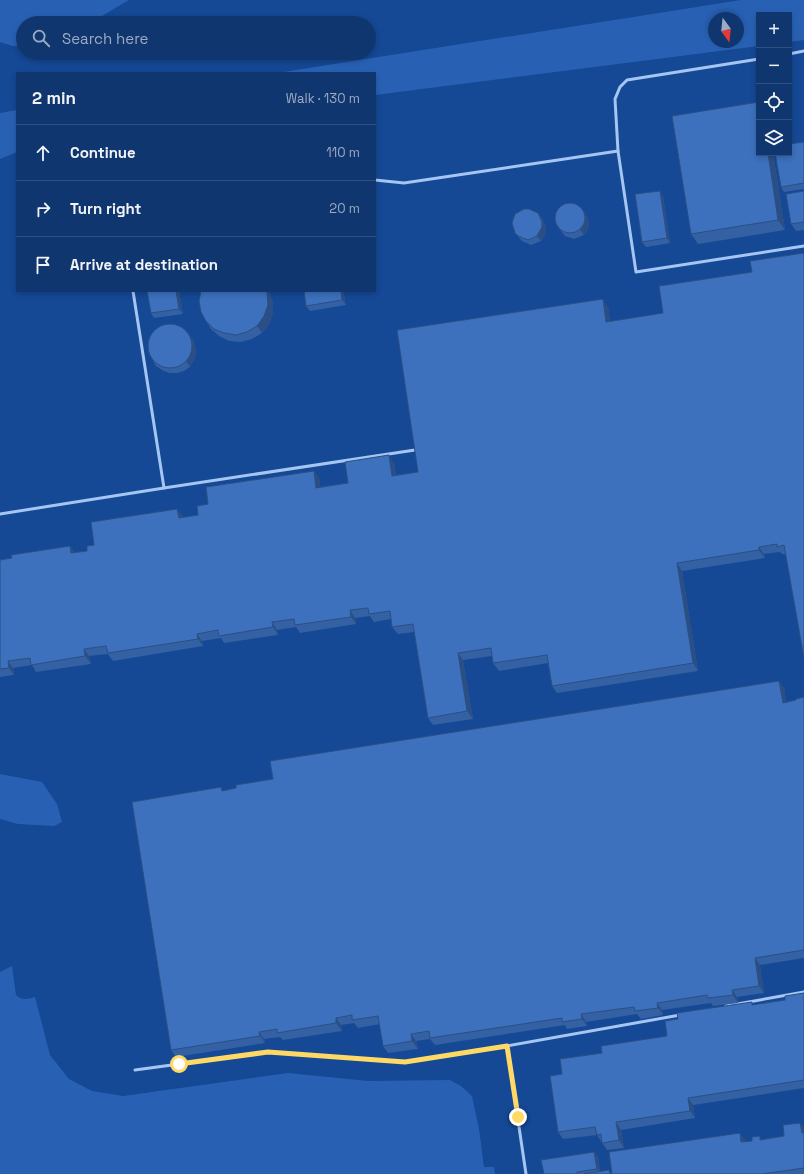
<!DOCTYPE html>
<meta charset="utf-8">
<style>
:root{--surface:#103670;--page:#1e4178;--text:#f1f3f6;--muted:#9cabc3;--line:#305083}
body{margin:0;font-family:"Space Grotesk",sans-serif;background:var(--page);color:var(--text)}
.controls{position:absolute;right:12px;top:12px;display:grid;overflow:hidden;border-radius:0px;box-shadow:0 2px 6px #0003}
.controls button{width:36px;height:36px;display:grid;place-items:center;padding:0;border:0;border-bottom:1px solid var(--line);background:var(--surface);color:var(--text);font:20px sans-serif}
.compass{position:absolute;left:708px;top:12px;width:36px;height:36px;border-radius:50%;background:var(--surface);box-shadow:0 2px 6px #0003;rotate:165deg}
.stop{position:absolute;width:12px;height:12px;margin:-9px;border:3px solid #ffd966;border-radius:50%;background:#fff}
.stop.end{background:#ffd966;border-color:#fff;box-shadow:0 1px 4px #0008}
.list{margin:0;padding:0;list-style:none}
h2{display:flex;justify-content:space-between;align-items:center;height:52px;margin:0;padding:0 16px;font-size:17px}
h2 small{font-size:13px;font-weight:400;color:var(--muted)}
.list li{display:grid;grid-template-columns:26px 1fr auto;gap:12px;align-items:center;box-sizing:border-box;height:56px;padding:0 16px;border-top:1px solid var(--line)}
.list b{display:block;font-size:15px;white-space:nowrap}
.list em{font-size:13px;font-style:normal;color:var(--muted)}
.icon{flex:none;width:22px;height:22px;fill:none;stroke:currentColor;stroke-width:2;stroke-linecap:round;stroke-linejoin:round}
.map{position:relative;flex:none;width:804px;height:1174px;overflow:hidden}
.search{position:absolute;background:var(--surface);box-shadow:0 2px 6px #0003;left:16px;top:16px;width:360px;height:44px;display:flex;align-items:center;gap:10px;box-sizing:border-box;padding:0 14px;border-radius:22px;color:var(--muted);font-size:15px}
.panel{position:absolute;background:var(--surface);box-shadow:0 2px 6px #0003;left:16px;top:72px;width:360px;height:220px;border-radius:0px}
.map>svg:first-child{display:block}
.green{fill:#2861b4;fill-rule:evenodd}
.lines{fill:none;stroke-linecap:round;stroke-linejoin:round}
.lane{stroke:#a5c5f2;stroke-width:3}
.wall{fill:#3461a3}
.shaded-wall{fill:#2b4f84}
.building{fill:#3d71bd;stroke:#2b4f84}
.route{stroke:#ffd966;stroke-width:5}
</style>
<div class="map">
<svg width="804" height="1174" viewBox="0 0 804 1174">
<rect width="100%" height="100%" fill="#154895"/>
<g class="green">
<path d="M0 0H129L90 23H23V45L13 46 0 42Z"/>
<path d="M741 0H804V40L789 42V15H759V46L375 95V73H277ZM714 18H738V42H714Z"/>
<path d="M17 110V152L0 159V113Z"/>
<path d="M0 774 42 782 57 804 62 822 54 826 18 824 0 819Z"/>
<path d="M12 966 16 995C22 1001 28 999 35 997L50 1055 69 1079 92 1091 123 1096 288 1073 368 1081 450 1080 461 1086 472 1096 479 1129 484 1167H494L495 1174H0V972Z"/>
</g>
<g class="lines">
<g class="lane">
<path d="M789 54 804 51"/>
<path d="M759 59 627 80 620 87 615 99 618 151 636 272 804 246"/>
<path d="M375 180 404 183 618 151"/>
<path d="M133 291 164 488"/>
<path d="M0 514 164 488 415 450"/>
<path d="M726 1006 804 992"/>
<path d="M507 1046 526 1174"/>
<path d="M135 1070 268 1052 405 1062 507 1046 680 1015"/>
</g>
</g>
<g class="wall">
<path d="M804 142V189L784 192 781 187Z"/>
<path d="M759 153H773L785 230 698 244 691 234Z"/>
<path d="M804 191V230L796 231 791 224Z"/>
<path d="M663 196 670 243 646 247 642 242Z"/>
<path d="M581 208 585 213 589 222V227L584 235 574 239 565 236 558 227Z"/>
<path d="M538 213 542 218 546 227V233L541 241 531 245 522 241 515 233Z"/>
<path d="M804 253V658L786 554H782L780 552 764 554 765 558 682 571 698 671 557 693 552 686 548 663 499 671 493 663 492 656 463 660 473 719 433 725 428 718 414 632 398 634 392 627 391 619 374 622 370 616 355 618 356 624 300 633 296 627 277 630 278 635 224 643 221 638 202 641 203 646 113 661 108 654 89 656 91 664 36 672 32 665 13 668 14 675 0 677V560L70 546 74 552 87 551 94 545 177 509 183 517 198 515 208 504 314 471 319 478 320 487 348 483 394 463 396 475 418 472 608 307 610 322 663 313 752 272Z"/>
<path d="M147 291H179L183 314 154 318 151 313Z"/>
<path d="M343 291 346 305 310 311 306 306Z"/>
<path d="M273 301V312L269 324 262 333 252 339 241 342 229 341 219 336 211 329 206 321Z"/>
<path d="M192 338 195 345 196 353 194 360 190 367 184 371 177 373H169L162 370 156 366 153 361Z"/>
<path d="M779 681 784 688 786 702 796 700 804 697V958L760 965 764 993 737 997 738 1003 713 1006 711 1003 662 1010 663 1015 641 1019 637 1014 586 1022 587 1026 567 1029 565 1025 435 1045 430 1039 416 1041 418 1049 388 1053 383 1046 380 1024 358 1028 354 1023 341 1025 342 1031 283 1040 280 1037 264 1039 265 1043 176 1057 171 1050 223 791 236 788 273 779Z"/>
<path d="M804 993V1088L693 1105 695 1118 621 1130 624 1148 607 1150 597 1135 563 1139 558 1132 562 1074 602 1053 667 1036 678 1019 753 1005 785 1000Z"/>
<path d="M800 1123 804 1128V1174H612L746 1142 784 1136Z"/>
<path d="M594 1152 598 1157 600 1171 609 1170 611 1174H544Z"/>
</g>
<g class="shaded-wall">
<path d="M768 153H773L785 230 778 220Z"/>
<path d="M660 191 663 196 670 243 667 238Z"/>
<path d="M581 208 585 213 589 222V227L584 235 580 230Z"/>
<path d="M538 213 542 218 546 227V233L541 241 537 236Z"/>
<path d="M176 291H179L183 314 179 309Z"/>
<path d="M266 291H269L273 301V312L269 324 262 333 257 326Z"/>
<path d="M341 291H343L346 305 342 300Z"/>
<path d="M603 299 608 307 612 330 606 322Z"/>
<path d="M188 333 192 338 195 345 196 353 194 360 190 367 186 361Z"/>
<path d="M389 455 394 463 397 483 392 476Z"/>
<path d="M314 471 319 478 322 495 316 488Z"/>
<path d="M177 509 182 516 184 525 179 518Z"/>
<path d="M70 546 75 554 71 553Z"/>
<path d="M759 547 764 554 765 558 759 550Z"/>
<path d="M677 563 682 571 698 671 693 663Z"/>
<path d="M350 610 355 618 356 624 351 617Z"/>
<path d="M272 622 277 630 278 635 273 627Z"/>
<path d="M197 634 202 641 203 646 198 639Z"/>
<path d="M84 649 89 656 91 664 85 656Z"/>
<path d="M458 653 463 660 473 719 467 711Z"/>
<path d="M8 661 13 668 14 675 9 668Z"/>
<path d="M779 681 784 688 788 710 783 703Z"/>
<path d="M755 958 760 965 764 993 759 986Z"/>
<path d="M732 990 737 997 738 1003 733 995Z"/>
<path d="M657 1003 662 1010 663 1015 658 1008Z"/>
<path d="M581 1014 586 1022 587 1026 582 1019Z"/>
<path d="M336 1018 341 1025 342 1031 336 1023Z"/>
<path d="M259 1032 264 1039 265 1043 260 1036Z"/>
<path d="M411 1034 416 1041 418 1049 412 1041Z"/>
<path d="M688 1098 693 1105 695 1118 690 1111Z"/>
<path d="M616 1122 621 1130 624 1148 619 1140Z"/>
<path d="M800 1123 804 1128V1136L802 1133Z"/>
<path d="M740 1133 747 1143 741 1142Z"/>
<path d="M594 1152 598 1157 600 1174 597 1169Z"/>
</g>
<g class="building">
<path d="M759 102V153H768L778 220 691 234 672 116Z"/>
<path d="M804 142V183L781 187 775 153H789V144Z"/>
<path d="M660 191 667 238 642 242 635 194Z"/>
<path d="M804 191V222L791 224 786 194Z"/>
<circle cx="570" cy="218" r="15"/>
<path d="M524 209H529L538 213 542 222V227L537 236 528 240 518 236 515 233 512 223 515 214Z"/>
<path d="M804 253V658L784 545 777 547V544L759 547V550L677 563 693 663 552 686 547 655 493 663 491 648 458 653 467 711 428 718 413 624 392 627 390 611 369 614 368 608 350 610 351 617 295 625 294 619 272 622 273 627 219 636 218 630 197 634 198 639 108 653 106 646 84 649 85 656 31 665 30 658 8 661 9 668 0 669V560L12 558 11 555 70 546 71 553 87 551V546L94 545 91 522 177 509 179 518 198 515 197 506 208 504 206 487 314 471 316 488 348 483 345 462 389 455 392 476 418 472 397 330 603 299 606 322 663 313 659 286 752 272 750 261Z"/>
<path d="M147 291H176L179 309 151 313Z"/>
<path d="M201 291H266L267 293 268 305 264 316 257 326 247 332 236 335 224 333 214 329 206 321 201 312 199 301Z"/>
<path d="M304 291H341L342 300 306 306Z"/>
<circle cx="170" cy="346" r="22"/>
<path d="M779 681 783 703 796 700V699L804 697V950L755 958 759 986 732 990 733 995 708 998 707 995 657 1003 658 1008 635 1011 634 1007 581 1014 582 1019 562 1022V1018L430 1038 429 1031 411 1034 412 1041 383 1046 378 1016 352 1020V1015L336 1018V1023L277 1033V1029L259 1032 260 1036 171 1050 132 802 221 787 222 791 236 788V785L273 779 270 761Z"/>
<path d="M804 993V1080L688 1098 690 1111 616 1122 619 1140 602 1143 601 1134 597 1135 595 1127 558 1132 550 1076 562 1074 560 1059 602 1053 601 1046 667 1036 665 1021 678 1019 677 1013 752 1002V1005L785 1000V996Z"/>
<path d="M800 1123 802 1133 804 1132V1168L762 1174H612L609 1152 740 1133 741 1142 752 1141V1137L760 1136V1140L784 1136 783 1125Z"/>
<path d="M594 1152 597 1169 577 1172V1174H544L541 1160Z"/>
<path d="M609 1170 610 1174H584Z"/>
</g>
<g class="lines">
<path class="route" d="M179 1064 268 1052 405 1062 507 1046 518 1117"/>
</g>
</svg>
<div class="controls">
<button>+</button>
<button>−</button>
<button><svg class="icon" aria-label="locate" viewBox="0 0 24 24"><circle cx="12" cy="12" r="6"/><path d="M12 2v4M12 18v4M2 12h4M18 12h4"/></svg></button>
<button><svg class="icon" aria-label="layers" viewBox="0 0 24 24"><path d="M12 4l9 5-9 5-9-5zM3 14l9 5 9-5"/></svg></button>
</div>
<svg class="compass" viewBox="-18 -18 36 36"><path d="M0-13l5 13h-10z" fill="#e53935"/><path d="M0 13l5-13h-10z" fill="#9cabc3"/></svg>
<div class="stop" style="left:179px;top:1064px"></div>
<div class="stop end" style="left:518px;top:1117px"></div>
<div class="search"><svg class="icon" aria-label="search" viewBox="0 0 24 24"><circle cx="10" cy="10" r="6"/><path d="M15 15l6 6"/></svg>Search here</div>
<section class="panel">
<h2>2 min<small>Walk · 130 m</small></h2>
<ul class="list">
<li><svg class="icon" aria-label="ahead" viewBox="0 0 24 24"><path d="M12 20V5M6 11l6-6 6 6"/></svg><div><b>Continue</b></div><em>110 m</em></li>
<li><svg class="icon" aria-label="right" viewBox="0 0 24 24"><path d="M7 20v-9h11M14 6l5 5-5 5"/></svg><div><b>Turn right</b></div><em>20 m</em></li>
<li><svg class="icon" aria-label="arrive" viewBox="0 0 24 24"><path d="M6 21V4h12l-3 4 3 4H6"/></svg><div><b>Arrive at destination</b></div></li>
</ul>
</section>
</div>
